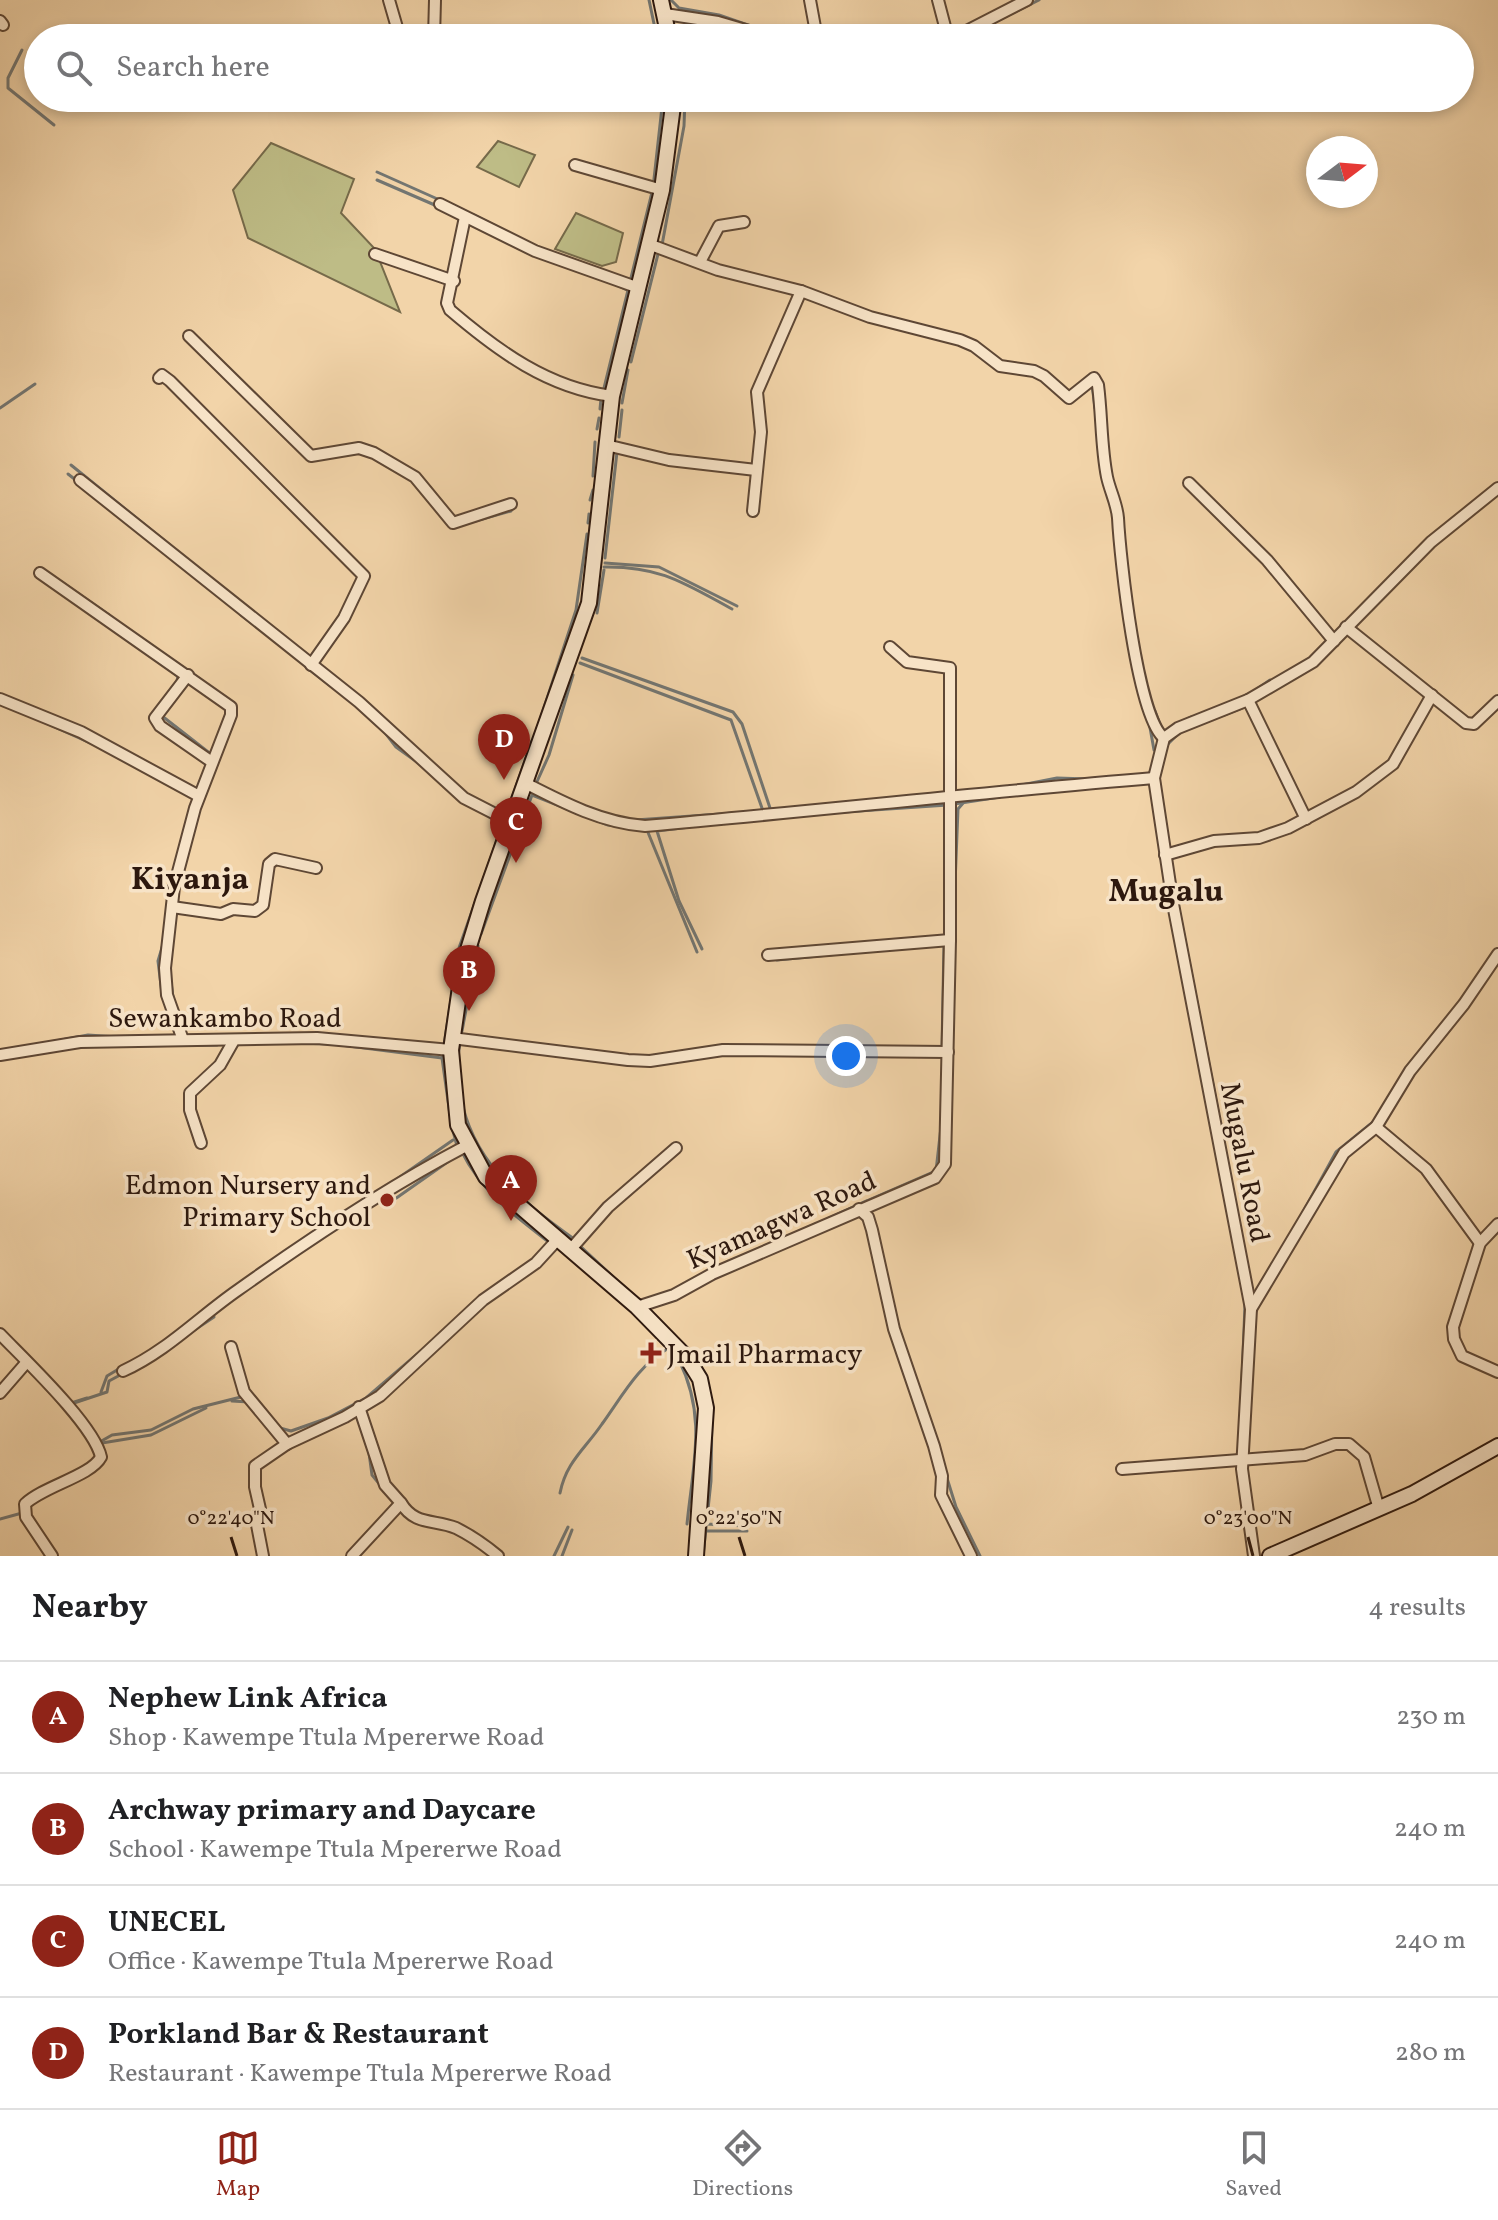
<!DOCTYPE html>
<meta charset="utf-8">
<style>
:root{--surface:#fff;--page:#f2f2f2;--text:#202124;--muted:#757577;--line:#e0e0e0;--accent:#8f2418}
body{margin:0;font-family:Vollkorn,serif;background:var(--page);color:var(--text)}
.compass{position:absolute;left:1306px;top:136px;width:72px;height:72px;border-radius:50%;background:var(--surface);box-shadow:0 4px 12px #0003;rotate:74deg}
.you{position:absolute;left:846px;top:1056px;width:28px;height:28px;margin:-20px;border:6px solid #fff;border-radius:50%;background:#1a73e8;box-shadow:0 0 0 12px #1a73e833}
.badge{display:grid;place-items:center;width:52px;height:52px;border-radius:50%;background:var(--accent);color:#fff;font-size:26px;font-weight:700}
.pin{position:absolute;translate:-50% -66px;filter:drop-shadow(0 2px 4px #0008)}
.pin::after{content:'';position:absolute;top:42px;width:28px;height:24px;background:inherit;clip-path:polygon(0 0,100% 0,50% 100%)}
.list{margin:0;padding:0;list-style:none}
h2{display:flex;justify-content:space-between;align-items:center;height:104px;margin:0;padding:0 32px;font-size:34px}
h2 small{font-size:26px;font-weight:400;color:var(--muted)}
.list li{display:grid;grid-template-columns:52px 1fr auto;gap:24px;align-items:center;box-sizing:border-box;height:112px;padding:0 32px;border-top:2px solid var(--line)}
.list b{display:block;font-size:30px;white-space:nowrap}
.list p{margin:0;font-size:26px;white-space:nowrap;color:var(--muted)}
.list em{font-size:26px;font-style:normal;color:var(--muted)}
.icon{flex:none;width:44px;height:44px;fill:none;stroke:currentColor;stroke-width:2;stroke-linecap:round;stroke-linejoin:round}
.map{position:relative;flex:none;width:1498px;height:1556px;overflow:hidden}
.search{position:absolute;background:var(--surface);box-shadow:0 4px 12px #0003;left:24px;right:24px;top:24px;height:88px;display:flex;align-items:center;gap:20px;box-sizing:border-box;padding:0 28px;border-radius:44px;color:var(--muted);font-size:30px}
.sheet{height:552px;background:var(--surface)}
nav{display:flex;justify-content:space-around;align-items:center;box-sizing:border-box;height:112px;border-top:2px solid var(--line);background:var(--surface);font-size:22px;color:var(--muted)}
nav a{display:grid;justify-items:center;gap:4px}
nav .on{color:var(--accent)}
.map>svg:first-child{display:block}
.green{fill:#bebc86;stroke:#766a4a;stroke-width:2}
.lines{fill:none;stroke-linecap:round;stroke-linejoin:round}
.stream{stroke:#737672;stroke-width:3}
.street-casing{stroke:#5e4735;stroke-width:14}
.secondary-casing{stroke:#2d180e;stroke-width:18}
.street{stroke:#f7e3c7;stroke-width:10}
.secondary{stroke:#f7e3c7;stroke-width:14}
.ticks{fill:none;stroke:#2d180e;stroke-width:3}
.poi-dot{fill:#8f2418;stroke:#f7e3c7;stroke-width:3}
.labels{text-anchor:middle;stroke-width:7;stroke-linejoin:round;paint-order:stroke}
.street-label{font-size:28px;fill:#2d180e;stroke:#f7e3c7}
.poi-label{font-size:28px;fill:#2d180e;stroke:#f7e3c7;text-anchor:end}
.quarter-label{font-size:32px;font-weight:bold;fill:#2d180e;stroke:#f7e3c7}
.ticks-label{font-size:20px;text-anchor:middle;fill:#2d180e;stroke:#f7e3c7;stroke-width:7;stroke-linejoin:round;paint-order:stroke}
</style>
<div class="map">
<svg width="1498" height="1556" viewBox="0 0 1498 1556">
<rect width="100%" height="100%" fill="#f2d4a9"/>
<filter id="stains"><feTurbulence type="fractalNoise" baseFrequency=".0025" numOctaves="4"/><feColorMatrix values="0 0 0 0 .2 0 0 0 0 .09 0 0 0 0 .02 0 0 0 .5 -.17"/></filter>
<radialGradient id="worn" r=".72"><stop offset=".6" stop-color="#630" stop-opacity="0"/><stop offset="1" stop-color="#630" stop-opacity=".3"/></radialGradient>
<g class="green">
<path d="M498 141 535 155 519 187 477 167Z"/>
<path d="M271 143 354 179 341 213 375 249 400 312 248 238 233 190Z"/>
<path d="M576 213 623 233 616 262 602 266 555 249Z"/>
</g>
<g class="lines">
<g class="stream">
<path d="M649 0 657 38"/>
<path d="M671 0 679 8 719 15 785 38"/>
<path d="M985 27 1039 0"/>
<path d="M476 38 493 36"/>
<path d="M680 38C692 17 736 32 754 38"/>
<path d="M22 50 8 78V88L54 125"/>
<path d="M377 172 442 201"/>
<path d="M377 180 437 206"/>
<path d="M474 215 496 226"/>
<path d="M662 245 684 126 685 98"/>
<path d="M612 283 627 290"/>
<path d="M631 362 659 250"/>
<path d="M1092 384 1095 408"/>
<path d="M604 388 653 188 663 98"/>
<path d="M622 403 628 370"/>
<path d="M0 408 35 384"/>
<path d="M600 409 601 399"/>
<path d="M597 429 599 418"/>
<path d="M619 437 622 410"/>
<path d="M311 459 326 458"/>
<path d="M71 465 171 546"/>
<path d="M68 474 77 481"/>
<path d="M593 476 595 442"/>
<path d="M423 479 446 507"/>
<path d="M590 500 593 490"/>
<path d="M588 523 589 514"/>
<path d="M454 527 511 511"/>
<path d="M1115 542 1119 578"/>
<path d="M605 558 617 452"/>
<path d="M605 563 659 567 737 606"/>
<path d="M604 567C660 566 684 583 732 609"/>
<path d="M50 574 109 615"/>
<path d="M597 613 604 570"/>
<path d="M241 615 257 627"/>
<path d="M145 641 184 668"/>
<path d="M582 658 733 712 742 724 771 811"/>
<path d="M159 662 178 676 177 681"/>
<path d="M580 663 731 720 763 811"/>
<path d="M306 667 332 687"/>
<path d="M190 672 220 694"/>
<path d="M1257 689 1270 680"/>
<path d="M1155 711 1161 727"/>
<path d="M1224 715 1247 706"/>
<path d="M162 716 212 755"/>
<path d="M39 720 97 746"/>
<path d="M1149 722 1154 750"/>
<path d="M539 723 576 610 587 534"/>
<path d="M1176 724 1191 717"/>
<path d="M383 730 396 747 421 765"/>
<path d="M1166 746 1177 735"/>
<path d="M1151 771 1159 740"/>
<path d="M535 786 549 755 573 675"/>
<path d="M1016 786 1057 778 1088 779"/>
<path d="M1154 810 1162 862"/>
<path d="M829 813 948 805 1000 797"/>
<path d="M635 820 763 811"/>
<path d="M690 827 657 831 679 901 702 949"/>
<path d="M955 884 958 809 964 802"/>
<path d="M1177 899 1218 1111"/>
<path d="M481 934 532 795 608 825 647 830 697 952"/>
<path d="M777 960 849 953"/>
<path d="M171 982 173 998"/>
<path d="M162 993 158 961 164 941"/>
<path d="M462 1031 478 946"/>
<path d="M293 1043 333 1044 442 1058 450 1115"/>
<path d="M34 1045 88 1035 117 1037"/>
<path d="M117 1046 217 1045"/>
<path d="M942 1048 944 944"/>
<path d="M458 1056 460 1043"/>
<path d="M442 1058 459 948 532 741"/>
<path d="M463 1107C478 1167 526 1205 574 1239"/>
<path d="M452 1127 457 1146"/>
<path d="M1214 1140 1226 1204"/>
<path d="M462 1152C481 1191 516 1217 550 1243"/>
<path d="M397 1179 453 1140"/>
<path d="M377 1201 385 1206 449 1161"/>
<path d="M867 1201 936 1171 941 1127"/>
<path d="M1303 1212 1336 1152 1373 1122"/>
<path d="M829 1218 866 1201"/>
<path d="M771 1244 815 1224"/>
<path d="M579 1245 652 1313"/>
<path d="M245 1281 260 1268"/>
<path d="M193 1331 214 1317 213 1314"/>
<path d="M679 1360C707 1417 693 1463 687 1524"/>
<path d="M1242 1379 1245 1305"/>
<path d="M916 1380 933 1429"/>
<path d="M43 1385 59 1403"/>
<path d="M101 1392 107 1376 122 1367"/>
<path d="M252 1394 270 1416"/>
<path d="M232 1401 249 1402"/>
<path d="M68 1404 87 1398"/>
<path d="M71 1404 107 1392 109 1381 122 1374"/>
<path d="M280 1428 291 1431 328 1418 366 1398 422 1350"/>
<path d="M98 1443 112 1435 151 1430 193 1409 245 1396"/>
<path d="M102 1443 151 1435 206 1408"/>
<path d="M369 1453 372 1475 404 1514"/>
<path d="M946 1475 956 1507 980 1556"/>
<path d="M560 1493C566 1462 585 1449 602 1424 621 1398 639 1364 669 1348"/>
<path d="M0 1519 22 1513"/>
<path d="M706 1524 746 1526"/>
<path d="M707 1531H747"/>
<path d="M554 1556 568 1527"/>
<path d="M562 1556 572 1530"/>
<path d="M703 1556 711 1481 712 1412"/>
</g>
<defs>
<g id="street">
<path d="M389 0 398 31 407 38"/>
<path d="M810 0 817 38"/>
<path d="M938 0 948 38"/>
<path d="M665 14 718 22 773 38"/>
<path d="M0 21 3 25"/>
<path d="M434 38 435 0"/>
<path d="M496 38 521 35 541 38"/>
<path d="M953 38 1027 0"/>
<path d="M575 165 662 190"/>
<path d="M440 204 535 251 639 288"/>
<path d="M465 217 447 303 450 310C498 351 548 388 612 396"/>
<path d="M651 245 718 270 801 291 870 317 960 340 974 346 1000 366 1034 371 1044 376 1069 398 1094 378 1098 385C1102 416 1101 447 1107 477 1110 491 1117 504 1118 518 1120 557 1137 717 1164 738"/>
<path d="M375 254 454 281"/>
<path d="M700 262 719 226 744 222"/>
<path d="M189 336 311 456 359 448 374 453 415 477 453 523 511 504"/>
<path d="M159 378 162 375 170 381 364 576 344 618 311 665"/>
<path d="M606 445 669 460 756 470"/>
<path d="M80 480 359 702 464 798 511 822"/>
<path d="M1189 483 1267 560 1334 641"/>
<path d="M753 511 761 432 757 392 801 291"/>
<path d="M40 573 231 707V715L195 808 174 887 165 968 167 995 183 1040"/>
<path d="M1346 627 1466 723 1474 724 1498 701"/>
<path d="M188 675 155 718 160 726 212 762"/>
<path d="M0 699 81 732 199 796"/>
<path d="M1248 700 1306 819"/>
<path d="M525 783C562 802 602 823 645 826 815 811 984 792 1154 778"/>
<path d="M1165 855 1214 841 1259 838 1288 828 1356 792 1393 764 1432 695"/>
<path d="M172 907 221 914 233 909 255 911 263 905 269 864 275 859 316 868"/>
<path d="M768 955 950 940"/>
<path d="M452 1038 628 1060 650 1061 723 1050 948 1052"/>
<path d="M0 1055 80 1042 317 1038 451 1050"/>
<path d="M1376 1127 1426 1169 1480 1243"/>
<path d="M201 1143 190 1110V1093L220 1065 233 1042"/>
<path d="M859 1209 868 1217 872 1230 894 1329 934 1446 942 1476 941 1495 971 1556"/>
<path d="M1498 1224 1480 1243 1453 1327 1454 1339 1462 1356 1498 1372"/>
<path d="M571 1249 608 1207 676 1148"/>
<path d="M637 1307 674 1295 712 1274 935 1178 945 1164 950 940V668L907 662 890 647"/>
<path d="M1251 1309 1344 1153 1376 1127 1410 1071 1464 1004 1498 954"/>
<path d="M0 1334C25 1360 94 1425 101 1457 91 1476 44 1486 25 1504L26 1517 52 1556"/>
<path d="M231 1347 244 1392 287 1444"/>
<path d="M123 1371C167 1351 199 1317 238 1290 311 1238 386 1188 466 1146"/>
<path d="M0 1393 26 1363"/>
<path d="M1122 1469 1305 1455 1335 1444H1349L1364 1457 1379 1509"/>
<path d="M401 1503C415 1526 434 1519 456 1528 470 1535 486 1546 498 1556"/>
<path d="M263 1556 257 1525 260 1509 255 1487V1466L287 1444 345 1417 380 1396 483 1300 536 1263 558 1239"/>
<path d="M352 1556 401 1503 385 1485 359 1407"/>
<path d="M1254 1556 1242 1469 1251 1309 1173 904 1154 778 1164 738 1178 728 1248 700 1313 662 1431 542 1498 488"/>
</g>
<g id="secondary">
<path d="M661 0 669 38"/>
<path d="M674 98 662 190 612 396 589 603 483 901 463 966 451 1050 458 1125 486 1177 637 1307 687 1358 700 1379 706 1408 696 1556"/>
<path d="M1270 1556 1412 1494 1498 1446"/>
</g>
</defs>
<use href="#street" class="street-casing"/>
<use href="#secondary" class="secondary-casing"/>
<use href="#street" class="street"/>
<use href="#secondary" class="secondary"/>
</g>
<path class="ticks" d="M231 1537 237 1556M739 1537 745 1556M1248 1537 1253 1556"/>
<g class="poi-dot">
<circle cx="387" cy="1200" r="8"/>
<path d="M647 1341h8v8h8v8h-8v8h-8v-8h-8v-8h8z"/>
</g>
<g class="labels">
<g class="street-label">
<text x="225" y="1027">Sewankambo Road</text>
<text transform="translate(1246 1162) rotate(79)" y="10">Mugalu Road</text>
<text transform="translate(781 1219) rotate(-24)" y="10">Kyamagwa Road</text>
</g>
<g class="poi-label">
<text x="371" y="1194">Edmon Nursery and<tspan x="371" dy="32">Primary School</tspan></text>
<text x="667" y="1363" text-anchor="start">Jmail Pharmacy</text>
</g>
<g class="quarter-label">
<text x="190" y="889">Kiyanja</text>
<text x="1166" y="901">Mugalu</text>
</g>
</g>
<g class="ticks-label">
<text x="231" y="1524">0°22'40"N</text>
<text x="739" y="1524">0°22'50"N</text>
<text x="1248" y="1524">0°23'00"N</text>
</g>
<rect width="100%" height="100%" filter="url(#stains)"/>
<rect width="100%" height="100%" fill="url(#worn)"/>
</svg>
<svg class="compass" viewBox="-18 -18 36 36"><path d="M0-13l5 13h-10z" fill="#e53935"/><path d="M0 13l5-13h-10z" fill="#757577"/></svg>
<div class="you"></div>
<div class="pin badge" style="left:511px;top:1221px">A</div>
<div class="pin badge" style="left:469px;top:1011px">B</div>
<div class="pin badge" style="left:516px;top:863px">C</div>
<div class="pin badge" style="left:504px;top:780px">D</div>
<div class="search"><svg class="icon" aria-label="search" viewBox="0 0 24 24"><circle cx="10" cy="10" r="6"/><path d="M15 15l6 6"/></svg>Search here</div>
</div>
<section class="sheet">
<h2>Nearby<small>4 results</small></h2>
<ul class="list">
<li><span class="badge">A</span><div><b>Nephew Link Africa</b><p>Shop · Kawempe Ttula Mpererwe Road</p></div><em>230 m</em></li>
<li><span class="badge">B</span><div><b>Archway primary and Daycare</b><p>School · Kawempe Ttula Mpererwe Road</p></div><em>240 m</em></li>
<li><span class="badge">C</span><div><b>UNECEL</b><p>Office · Kawempe Ttula Mpererwe Road</p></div><em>240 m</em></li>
<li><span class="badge">D</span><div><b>Porkland Bar &amp; Restaurant</b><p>Restaurant · Kawempe Ttula Mpererwe Road</p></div><em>280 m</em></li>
</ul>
</section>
<nav>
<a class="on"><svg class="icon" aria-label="map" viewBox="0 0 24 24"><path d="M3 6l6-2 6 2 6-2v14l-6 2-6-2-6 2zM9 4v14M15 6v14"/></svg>Map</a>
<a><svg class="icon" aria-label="directions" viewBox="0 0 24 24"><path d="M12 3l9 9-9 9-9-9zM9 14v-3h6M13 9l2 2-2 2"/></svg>Directions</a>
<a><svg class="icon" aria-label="saved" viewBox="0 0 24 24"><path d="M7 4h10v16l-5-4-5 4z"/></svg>Saved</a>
</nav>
